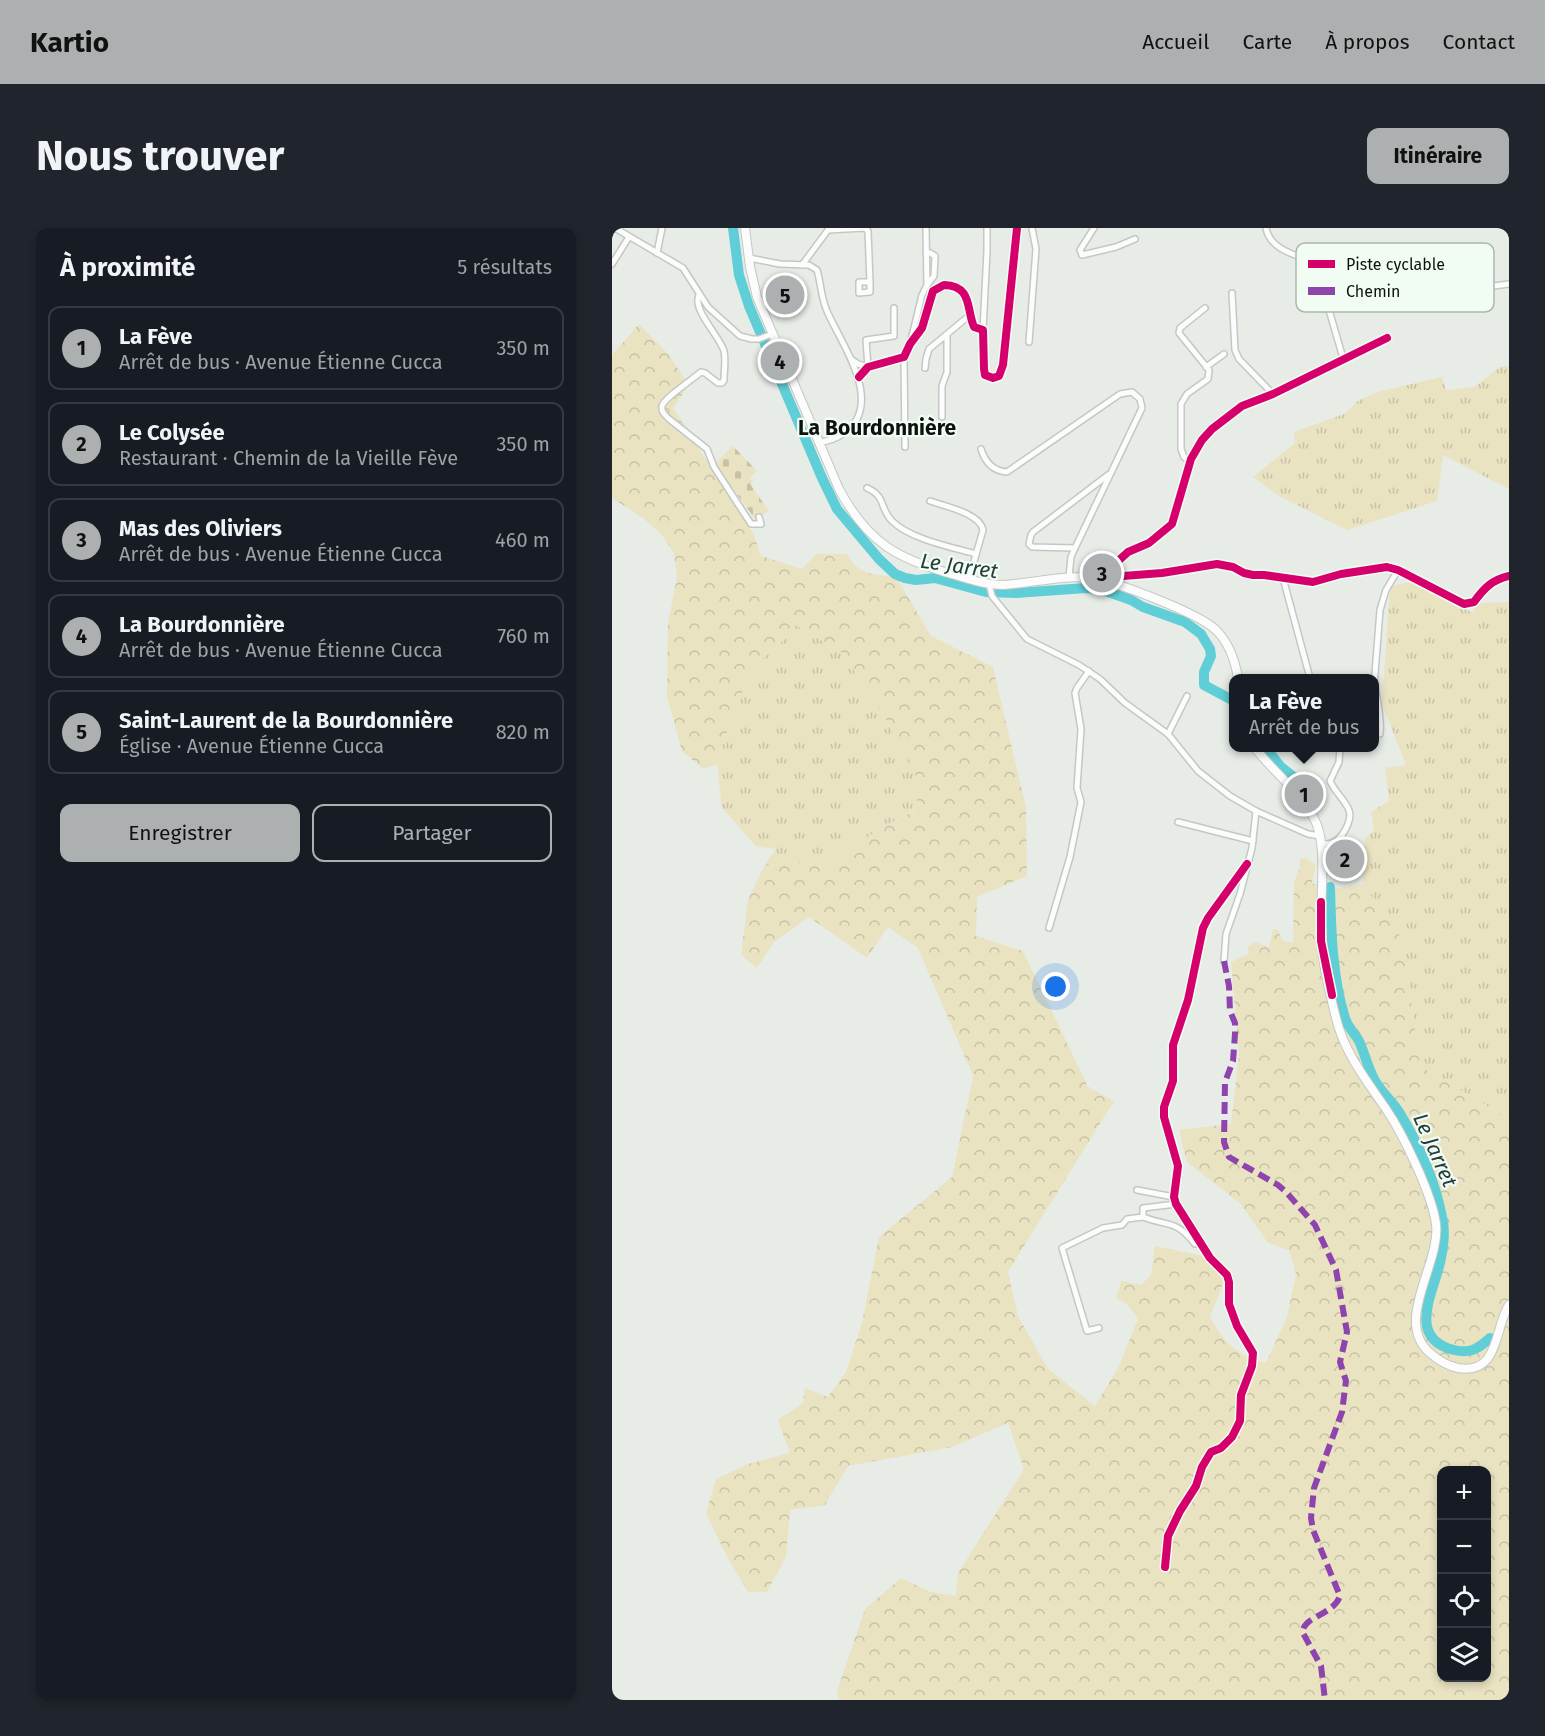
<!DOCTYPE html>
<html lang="fr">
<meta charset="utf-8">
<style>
:root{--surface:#171b24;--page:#20242c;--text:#f1f3f6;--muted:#9ea1a6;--line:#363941;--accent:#adb0b0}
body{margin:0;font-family:"Fira Sans",sans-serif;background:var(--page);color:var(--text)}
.controls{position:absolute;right:18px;bottom:18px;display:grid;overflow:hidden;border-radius:12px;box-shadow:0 3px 9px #0003}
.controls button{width:54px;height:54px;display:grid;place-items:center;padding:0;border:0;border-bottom:2px solid var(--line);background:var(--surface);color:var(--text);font:30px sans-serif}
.you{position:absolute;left:444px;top:759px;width:21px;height:21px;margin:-15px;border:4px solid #fff;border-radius:50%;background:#1a73e8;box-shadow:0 0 0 9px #1a73e833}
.badge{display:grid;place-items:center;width:39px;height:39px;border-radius:50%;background:var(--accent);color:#111;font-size:20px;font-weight:700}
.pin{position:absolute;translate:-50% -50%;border:3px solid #fff;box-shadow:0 2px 6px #0006}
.popup{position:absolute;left:617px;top:446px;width:150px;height:78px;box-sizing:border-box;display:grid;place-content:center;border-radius:12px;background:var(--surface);filter:drop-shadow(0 2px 4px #0005);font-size:20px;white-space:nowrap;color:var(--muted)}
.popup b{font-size:22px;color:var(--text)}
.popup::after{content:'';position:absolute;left:50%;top:100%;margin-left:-12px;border:12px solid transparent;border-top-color:var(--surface)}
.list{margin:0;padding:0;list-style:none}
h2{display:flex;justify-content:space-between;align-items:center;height:78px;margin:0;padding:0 24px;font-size:26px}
h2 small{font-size:20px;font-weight:400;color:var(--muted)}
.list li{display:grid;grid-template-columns:39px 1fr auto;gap:18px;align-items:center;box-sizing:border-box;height:84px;margin:0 12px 12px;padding:0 12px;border:2px solid var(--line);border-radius:12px}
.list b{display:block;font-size:22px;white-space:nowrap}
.list p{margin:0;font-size:20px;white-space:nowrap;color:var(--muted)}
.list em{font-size:20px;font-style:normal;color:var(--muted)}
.actions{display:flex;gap:12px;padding:18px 24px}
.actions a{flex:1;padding:14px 0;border:2px solid var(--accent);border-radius:12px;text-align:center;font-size:21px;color:var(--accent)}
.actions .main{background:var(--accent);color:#111}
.icon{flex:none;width:33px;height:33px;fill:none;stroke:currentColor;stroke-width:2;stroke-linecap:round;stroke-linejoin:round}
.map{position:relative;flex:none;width:897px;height:1472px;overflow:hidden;border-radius:12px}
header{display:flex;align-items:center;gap:36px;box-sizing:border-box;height:84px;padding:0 30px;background:var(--accent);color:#111}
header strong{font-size:28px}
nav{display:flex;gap:33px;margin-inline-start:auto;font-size:21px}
.intro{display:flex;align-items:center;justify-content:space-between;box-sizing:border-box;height:144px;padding:0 36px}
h1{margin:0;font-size:42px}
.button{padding:15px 27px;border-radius:12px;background:var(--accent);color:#111;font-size:21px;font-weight:700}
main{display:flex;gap:36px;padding:0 36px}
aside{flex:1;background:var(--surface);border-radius:12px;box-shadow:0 3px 9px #0003}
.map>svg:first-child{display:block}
.grass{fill:url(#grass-tufts)}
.forest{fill:url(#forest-crowns);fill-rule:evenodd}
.cemetery{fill:url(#cemetery-stones)}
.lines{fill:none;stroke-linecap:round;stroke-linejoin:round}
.river{stroke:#60ced6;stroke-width:10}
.minor-casing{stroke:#c4c8c4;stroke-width:8}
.secondary-casing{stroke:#c4c8c4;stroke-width:10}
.minor{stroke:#fbfcfb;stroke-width:5}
.secondary{stroke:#fbfcfb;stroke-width:8}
.quiet{stroke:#8e44ad;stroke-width:6;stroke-dasharray:12 6;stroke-linecap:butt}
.cycleway-casing{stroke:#f1fdf3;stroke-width:11}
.cycleway{stroke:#d6006c;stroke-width:8}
.labels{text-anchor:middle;stroke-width:4.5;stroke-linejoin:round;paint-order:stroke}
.neighbourhood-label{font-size:21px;font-weight:bold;fill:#0e120f;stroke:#f1fdf3}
.water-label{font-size:21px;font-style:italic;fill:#243c3e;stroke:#f1fdf3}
.key{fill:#f1fdf3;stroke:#adb6af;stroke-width:1.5}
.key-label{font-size:16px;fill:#0e120f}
</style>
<header>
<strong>Kartio</strong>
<nav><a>Accueil</a><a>Carte</a><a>À propos</a><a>Contact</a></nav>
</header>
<div class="intro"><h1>Nous trouver</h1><a class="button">Itinéraire</a></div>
<main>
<aside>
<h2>À proximité<small>5 résultats</small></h2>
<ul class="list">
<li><span class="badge">1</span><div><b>La Fève</b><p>Arrêt de bus · Avenue Étienne Cucca</p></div><em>350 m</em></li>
<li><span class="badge">2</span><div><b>Le Colysée</b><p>Restaurant · Chemin de la Vieille Fève</p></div><em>350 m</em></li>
<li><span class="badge">3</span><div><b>Mas des Oliviers</b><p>Arrêt de bus · Avenue Étienne Cucca</p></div><em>460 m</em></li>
<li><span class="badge">4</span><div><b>La Bourdonnière</b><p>Arrêt de bus · Avenue Étienne Cucca</p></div><em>760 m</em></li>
<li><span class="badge">5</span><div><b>Saint-Laurent de la Bourdonnière</b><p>Église · Avenue Étienne Cucca</p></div><em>820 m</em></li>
</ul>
<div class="actions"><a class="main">Enregistrer</a><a>Partager</a></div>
</aside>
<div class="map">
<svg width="897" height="1472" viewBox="0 0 897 1472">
<defs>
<pattern id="grass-tufts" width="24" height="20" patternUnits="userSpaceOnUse" patternTransform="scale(1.5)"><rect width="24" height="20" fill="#e9e3c2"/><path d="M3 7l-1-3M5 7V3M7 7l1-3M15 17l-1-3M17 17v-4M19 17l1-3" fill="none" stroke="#c7c2a6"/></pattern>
<pattern id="forest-crowns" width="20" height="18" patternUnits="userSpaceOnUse" patternTransform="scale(1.5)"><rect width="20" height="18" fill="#e9e3c2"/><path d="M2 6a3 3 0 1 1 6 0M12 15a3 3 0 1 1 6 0" fill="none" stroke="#c7c2a6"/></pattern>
<pattern id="cemetery-stones" width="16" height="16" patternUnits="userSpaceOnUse" patternTransform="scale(1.5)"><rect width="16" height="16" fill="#e9e3c2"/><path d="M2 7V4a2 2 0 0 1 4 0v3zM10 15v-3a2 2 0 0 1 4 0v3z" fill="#c7c2a6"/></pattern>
</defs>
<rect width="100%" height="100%" fill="#e7ece7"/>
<g class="grass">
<path d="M897 138V261L831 227 825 273 735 302 667 268 641 249 683 215 682 204 732 186 746 173 765 164 830 149 834 162 862 159 888 139Z"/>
<path d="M800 353 861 385 865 375 897 374V891L808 838 791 713 751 656 753 611 762 602 759 584 777 573 773 540 794 537 770 476 778 359Z"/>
<path d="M184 397 229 424 263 472 307 554 304 581 273 598 210 638 183 635 152 638 164 621 144 618 110 580 105 536 112 511 141 437 162 422Z"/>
</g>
<path class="forest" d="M27 96 57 127 77 157 61 180 142 307 149 328 190 341 204 326H235C247 348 262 346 284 349L319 408 381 439 414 580 415 648 365 669 364 708 411 723 476 859 502 873 396 1044 406 1088 436 1141 483 1178 507 1138 526 1091 515 1076 504 1070 509 1053 529 1057 539 1047 543 1018 596 1029 612 1053 598 1089C612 1115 625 1127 654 1135L675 1089 684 1046 677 1022 656 1015 629 976 575 934 567 902 619 896 627 827 619 734 637 726 635 720 643 714 657 719 661 701 666 702 670 712 681 715 682 654 688 640V631L694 630 704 637 700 655 715 662 751 656 791 712 808 838 897 891V1472H227L225 1463 253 1381 289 1350 319 1364 344 1368 346 1345 412 1241 396 1195 340 1219 236 1238 213 1277 178 1282 174 1329 155 1364H136L114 1327 94 1285 104 1251 136 1236 178 1225 166 1192 191 1175 193 1160 216 1169 234 1144 250 1095 267 1009 340 949 361 848 306 720 276 699 255 730 197 689 162 714 145 740 129 727 136 672 152 638 183 635 210 638 273 598 304 582 307 554 263 472 229 424 184 397 162 422 141 437 112 511 105 536 91 541 70 523 55 468 56 394 65 350 62 325 49 306 31 290 0 270V127ZM830 1242H874V1450H830Z"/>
<path class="cemetery" d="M121 218 145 243 138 250 141 254 138 256 157 283 143 291 103 236Z"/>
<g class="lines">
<g class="river">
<path d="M121 0 127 47 137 78 210 250 225 281 267 331 283 346 293 350 304 352 323 350 374 364 404 365 474 360 488 361 519 372 531 379 573 394 589 406 598 421 599 428 592 444V457L622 473"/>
<path d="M654 520 669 539 706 568"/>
<path d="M718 659C719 701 720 749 733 790 735 798 743 806 747 813 753 826 756 840 762 851 768 863 780 873 787 884 806 915 823 953 830 989 833 1000 832 1018 829 1030 824 1060 792 1110 842 1122 858 1126 866 1121 878 1110"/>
</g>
<defs>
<g id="minor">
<path d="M3 0 71 40 96 79 128 108 140 111H147L160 106"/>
<path d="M482 0 468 22 470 27 504 19 523 11"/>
<path d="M654 0C658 22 684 27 703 34L731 130"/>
<path d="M45 25 50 0"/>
<path d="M314 25H318L323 28 322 48 315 57"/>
<path d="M137 30 168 36 197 37 205 42C209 55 209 70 215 83 229 116 274 176 232 205 225 211 215 213 206 215"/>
<path d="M703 34 730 36 748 45 860 58 874 59 897 56"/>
<path d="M0 36 17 9"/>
<path d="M730 36 803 26"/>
<path d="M190 37 216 2 253 0 256 3 258 54H247V65L258 64V54"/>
<path d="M620 65 623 122 627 131 661 166"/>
<path d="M87 67C80 82 107 107 112 123 114 132 112 143 112 152L110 155H106L93 145 89 144C81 151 52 170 50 178 49 184 53 187 57 191L95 221 102 239 139 296H149L147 289"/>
<path d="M371 102 375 23V0"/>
<path d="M299 112 310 67 315 57 314 0"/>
<path d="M417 114 424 21 420 0"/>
<path d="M292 129 293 219"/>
<path d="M239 131 246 136 256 139"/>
<path d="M256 139 254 112 282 108V80"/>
<path d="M594 139 612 126"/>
<path d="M313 140 314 131 317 121 358 87"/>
<path d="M247 149 256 139 292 129 298 116 310 100 321 63 332 57C361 58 354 81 362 99L371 102 372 141 373 147 381 150 387 148 391 137 405 0"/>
<path d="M330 189V158L335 144V107"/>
<path d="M369 221C373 234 381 243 395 244L508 166 520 164 528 171 530 180 463 320 459 329 457 349"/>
<path d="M578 234 572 229 569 221V176L575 166 596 151 597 142 567 105 568 100 593 80"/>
<path d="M255 260C275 269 267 280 280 293 298 311 339 319 364 326"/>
<path d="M318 273C332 278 368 285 371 302L357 351"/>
<path d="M463 320 420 319 417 316 419 307 421 304 496 247"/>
<path d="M498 349 505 334 516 324 537 315 560 296 579 231 590 212 600 201 630 178 661 166 775 110"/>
<path d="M671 350 698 450"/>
<path d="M496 354 498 349 550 345 605 336 621 339 632 345 641 347H652L701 354 729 346 775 339 786 342 852 376 862 374C872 360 880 352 897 348"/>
<path d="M377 356 380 368 415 411 467 437 488 451 513 475 556 506 586 543 618 568 644 583 696 606 708 608"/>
<path d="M763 457C765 473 770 490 768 506"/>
<path d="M762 458 768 382 774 362 786 342"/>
<path d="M556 506 575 468"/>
<path d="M566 594 641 613"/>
<path d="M710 616C719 616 724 615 730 607 749 579 729 576 718 553L727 534 728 520"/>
<path d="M437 700 458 629 469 574 465 560 469 501 463 465 465 460 477 443"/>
<path d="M612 733 614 706 628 666 640 620 644 583"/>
<path d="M525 962 562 969"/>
<path d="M564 976 531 980V989C557 999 563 991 583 1016H590"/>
<path d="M487 1100 475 1103 450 1020 491 1000 510 997 515 991 531 989"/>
<path d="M553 1339 556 1308 568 1283 584 1258 590 1239 599 1224 609 1220 620 1209 628 1193 629 1167 640 1138 641 1125 625 1098 617 1076V1054L615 1047 598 1030 564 976 562 969 566 938 552 889V879L561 853V817L576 772 591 700 596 690 635 636"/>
</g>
<g id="secondary">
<path d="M133 0 138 39 145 69 227 261C256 315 285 331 343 347 359 352 375 357 392 357 421 355 449 347 478 350 503 353 586 385 604 402 617 415 623 432 626 450"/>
<path d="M643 520C662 545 693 567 705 597 715 624 708 671 709 701 709 730 717 762 724 790 732 824 754 852 774 881 791 906 820 966 824 996 829 1036 781 1093 818 1125 826 1132 836 1138 846 1140 888 1147 882 1100 897 1077"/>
</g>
</defs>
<use href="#minor" class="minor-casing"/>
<use href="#secondary" class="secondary-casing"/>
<use href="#minor" class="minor"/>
<use href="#secondary" class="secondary"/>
<path class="quiet" d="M612 733 617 758 618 783 623 795V806L621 833 613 854 612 914 617 929 666 957 674 964 703 997 724 1042 735 1104 728 1134 734 1153 730 1184 702 1260 699 1290 701 1302 728 1368C722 1387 689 1389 691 1405L709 1438 713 1472"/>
<defs>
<g id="cycleway">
<path d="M247 149 256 139 292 129 298 116 310 100 321 63 332 57C361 58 354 81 362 99L371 102 372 141 373 147 381 150 387 148 391 137 405 0"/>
<path d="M498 349 505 334 516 324 537 315 560 296 579 231 590 212 600 201 630 178 661 166 775 110"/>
<path d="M496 354 498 349 550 345 605 336 621 339 632 345 641 347H652L701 354 729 346 775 339 786 342 852 376 862 374C872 360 880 352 897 348"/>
<path d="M709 674V713L720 767"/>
<path d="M553 1339 556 1308 568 1283 584 1258 590 1239 599 1224 609 1220 620 1209 628 1193 629 1167 640 1138 641 1125 625 1098 617 1076V1054L615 1047 598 1030 564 976 562 969 566 938 552 889V879L561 853V817L576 772 591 700 596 690 635 636"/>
</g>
</defs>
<use href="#cycleway" class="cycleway-casing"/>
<use href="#cycleway" class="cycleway"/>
</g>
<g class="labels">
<g class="neighbourhood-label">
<text x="265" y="207">La Bourdonnière</text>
</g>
<g class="water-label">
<text transform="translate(347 338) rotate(8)" y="7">Le Jarret</text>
<text transform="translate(823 922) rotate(66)" y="7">Le Jarret</text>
</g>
</g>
<rect x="684" y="15" width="198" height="69" rx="9" class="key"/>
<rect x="696" y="32" width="27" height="8" fill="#d6006c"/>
<rect x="696" y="59" width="27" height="8" fill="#8e44ad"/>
<g class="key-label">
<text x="734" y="42">Piste cyclable</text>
<text x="734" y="69">Chemin</text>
</g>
</svg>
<div class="controls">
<button>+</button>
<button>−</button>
<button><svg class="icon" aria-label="locate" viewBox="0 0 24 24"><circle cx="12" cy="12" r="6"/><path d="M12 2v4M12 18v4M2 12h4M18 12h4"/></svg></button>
<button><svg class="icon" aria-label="layers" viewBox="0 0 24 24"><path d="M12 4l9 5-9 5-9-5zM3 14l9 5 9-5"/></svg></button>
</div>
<div class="you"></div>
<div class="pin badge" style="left:692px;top:566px">1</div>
<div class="popup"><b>La Fève</b>Arrêt de bus</div>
<div class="pin badge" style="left:733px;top:631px">2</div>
<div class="pin badge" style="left:490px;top:345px">3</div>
<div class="pin badge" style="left:168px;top:133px">4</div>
<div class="pin badge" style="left:173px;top:67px">5</div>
</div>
</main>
